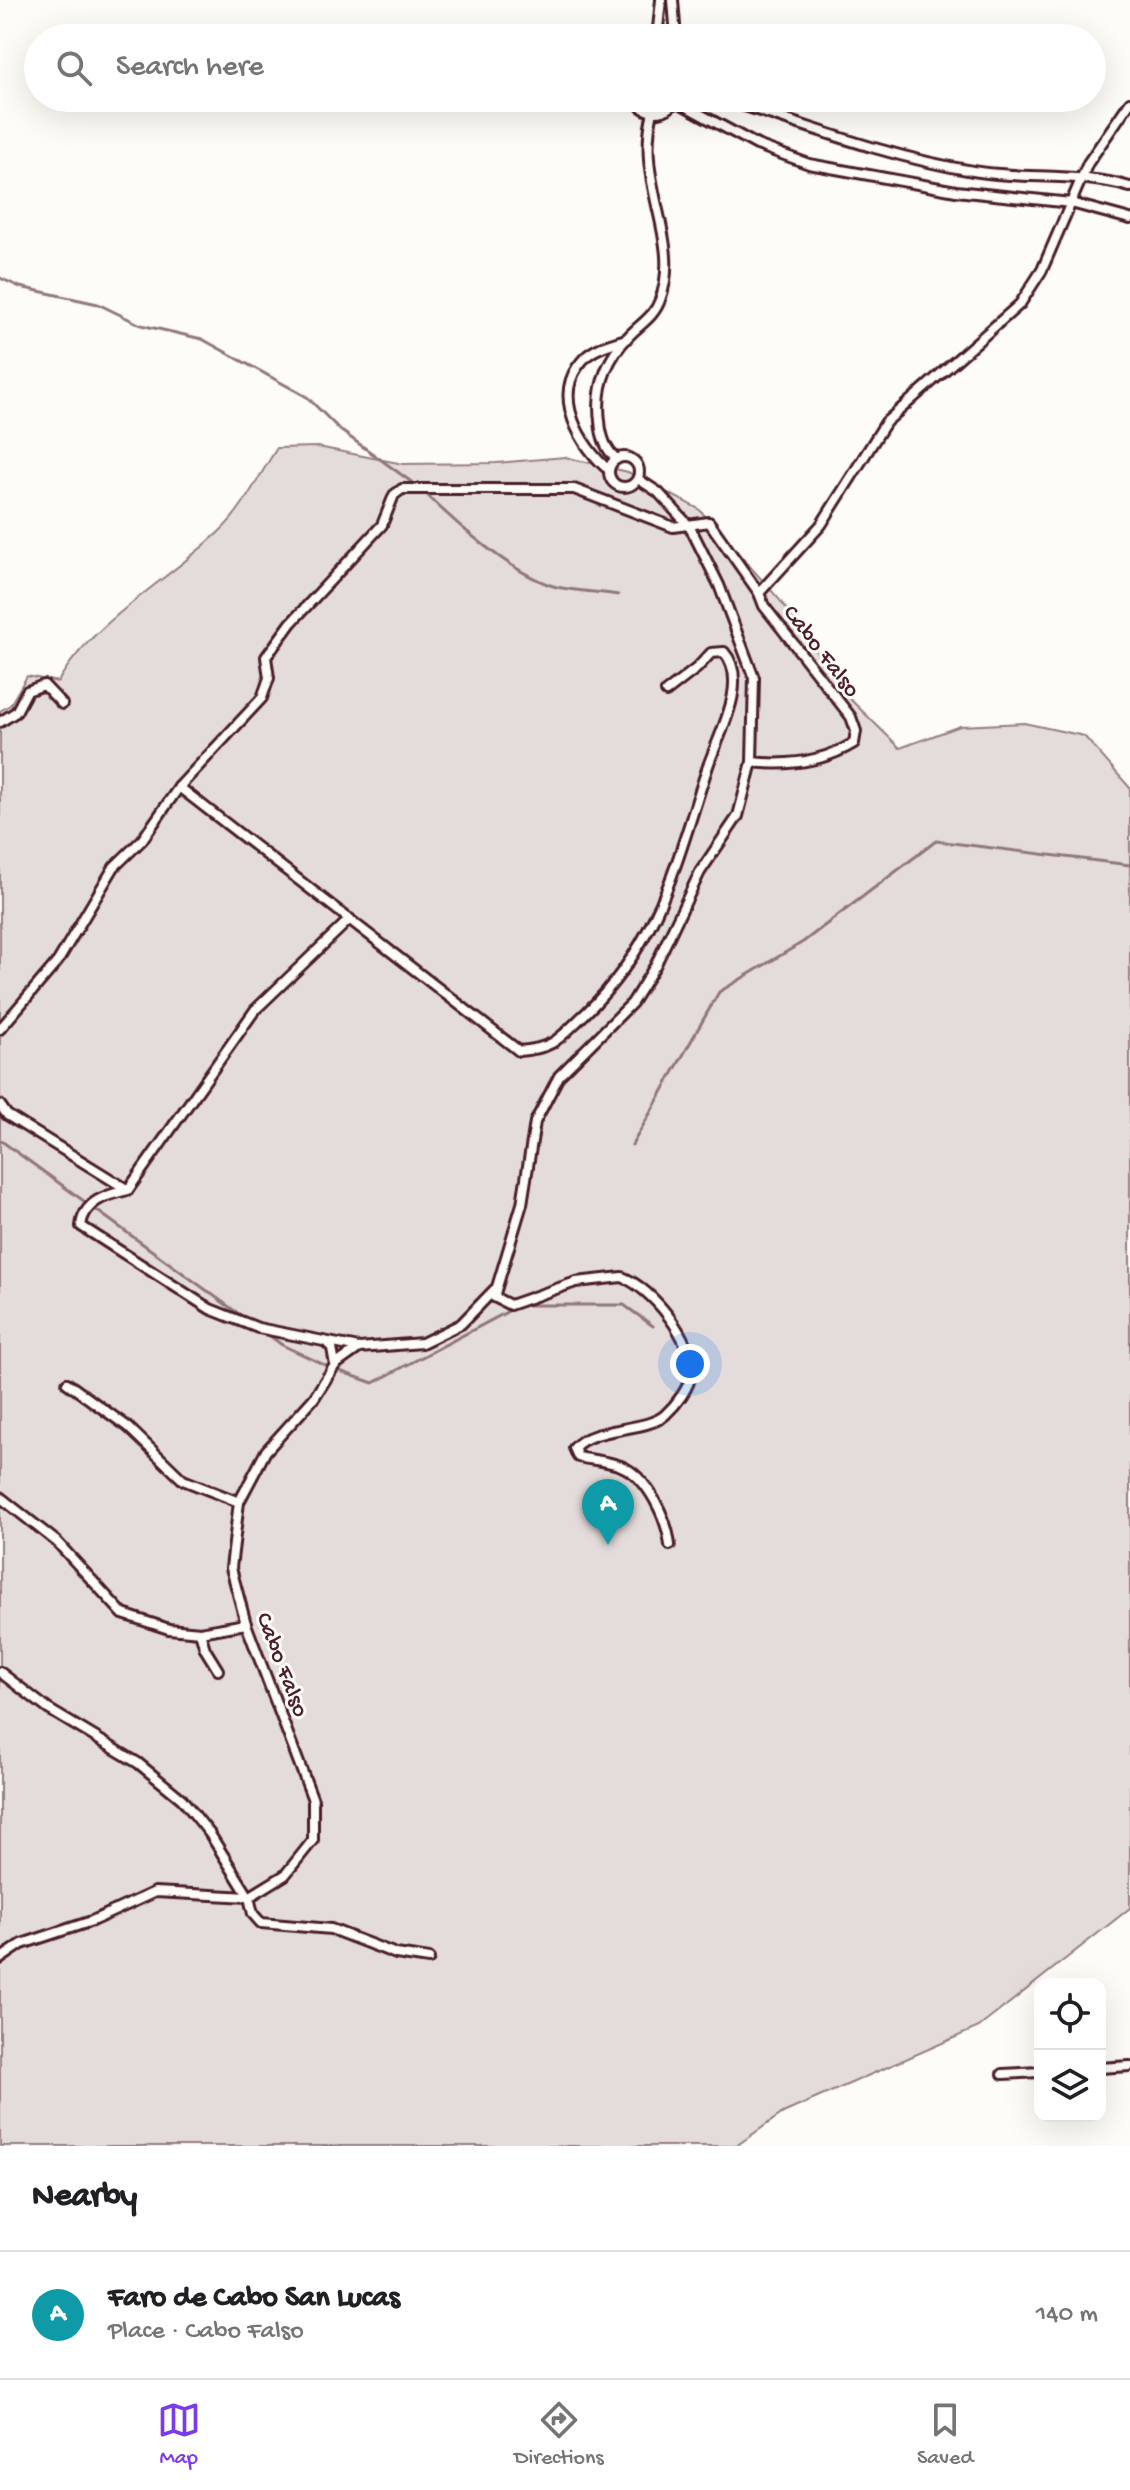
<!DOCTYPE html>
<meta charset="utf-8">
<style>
:root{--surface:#fff;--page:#f2f2f2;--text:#202124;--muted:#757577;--line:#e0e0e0;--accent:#7c3aed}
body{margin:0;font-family:"Gochi Hand",sans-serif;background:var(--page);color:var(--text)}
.controls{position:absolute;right:24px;bottom:24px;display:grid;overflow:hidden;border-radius:16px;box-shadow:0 8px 32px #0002}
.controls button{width:72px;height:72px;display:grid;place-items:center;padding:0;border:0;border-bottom:2px solid var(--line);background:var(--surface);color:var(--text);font:40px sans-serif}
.you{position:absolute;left:690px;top:1364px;width:28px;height:28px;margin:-20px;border:6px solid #fff;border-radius:50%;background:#1a73e8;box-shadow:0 0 0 12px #1a73e833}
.badge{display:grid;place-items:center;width:52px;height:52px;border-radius:50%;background:var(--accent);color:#fff;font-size:26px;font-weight:700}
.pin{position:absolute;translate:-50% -66px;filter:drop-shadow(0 2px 4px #0008)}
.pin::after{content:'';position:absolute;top:42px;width:28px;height:24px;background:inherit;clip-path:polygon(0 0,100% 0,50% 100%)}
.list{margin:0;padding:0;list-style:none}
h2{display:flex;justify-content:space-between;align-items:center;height:104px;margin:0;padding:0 32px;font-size:34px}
h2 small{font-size:26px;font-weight:400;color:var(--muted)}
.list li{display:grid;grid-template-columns:52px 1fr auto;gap:24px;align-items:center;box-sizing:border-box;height:128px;padding:0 32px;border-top:2px solid var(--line)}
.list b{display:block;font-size:30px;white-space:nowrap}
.list p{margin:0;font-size:26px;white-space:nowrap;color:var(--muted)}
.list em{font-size:26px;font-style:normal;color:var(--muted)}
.icon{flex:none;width:44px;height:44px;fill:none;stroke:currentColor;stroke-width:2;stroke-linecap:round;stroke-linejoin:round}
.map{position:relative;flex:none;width:1130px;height:2146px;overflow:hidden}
.search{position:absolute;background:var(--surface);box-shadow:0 8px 32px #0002;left:24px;right:24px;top:24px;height:88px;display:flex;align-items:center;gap:20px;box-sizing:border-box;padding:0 28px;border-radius:44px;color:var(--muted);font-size:30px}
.sheet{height:232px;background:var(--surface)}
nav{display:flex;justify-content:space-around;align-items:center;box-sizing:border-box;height:112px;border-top:2px solid var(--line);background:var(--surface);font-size:22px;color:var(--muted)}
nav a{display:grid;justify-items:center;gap:4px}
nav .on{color:var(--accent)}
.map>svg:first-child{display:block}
.green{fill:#e3dcda;stroke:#967e82;stroke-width:2}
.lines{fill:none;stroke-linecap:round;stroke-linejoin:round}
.stream{stroke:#91777b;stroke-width:3}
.street-casing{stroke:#4a1f2b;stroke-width:14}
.street{stroke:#fdfcf7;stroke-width:8}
.labels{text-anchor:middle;stroke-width:6;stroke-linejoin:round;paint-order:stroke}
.street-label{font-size:24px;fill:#4a1f2b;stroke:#fdfcf7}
</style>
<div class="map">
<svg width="1130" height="2146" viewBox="0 0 1130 2146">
<rect width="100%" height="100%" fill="#fdfcf7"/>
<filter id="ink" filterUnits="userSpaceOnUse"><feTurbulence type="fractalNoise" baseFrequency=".0125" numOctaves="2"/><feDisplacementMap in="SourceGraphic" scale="16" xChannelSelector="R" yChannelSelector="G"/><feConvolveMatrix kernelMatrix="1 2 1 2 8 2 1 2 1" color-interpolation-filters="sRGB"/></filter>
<g filter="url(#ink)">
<path class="green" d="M318 447 403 464 496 463 565 457 628 472 699 509 779 599 851 700 900 748 960 726 1024 723 1084 736 1130 788V1908L979 2027 783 2113 736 2146H0V711L10 705 27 676 58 682C89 624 174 576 221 530 243 509 260 474 277 448Z"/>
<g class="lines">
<g class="stream">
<path d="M0 278 20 287 98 304 141 325 202 339 307 397 340 430 417 486"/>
<path d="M423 491C454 522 514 576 557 587 576 591 598 592 618 595"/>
<path d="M0 1140 250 1322"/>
<path d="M632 1145 719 992 803 942 936 841 1130 865"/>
<path d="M266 1333 282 1345 329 1367"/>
<path d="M337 1370 373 1383 520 1305H624L653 1326"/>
</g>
<defs>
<g id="street">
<path d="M673 0 676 38"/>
<path d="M657 38 661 0"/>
<path d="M634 98C645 116 665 117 677 99"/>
<path d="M720 98C802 124 887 157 973 171 1025 180 1078 172 1130 187"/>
<path d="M676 101 757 145 809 164 956 191 1071 203 1130 219"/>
<circle cx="624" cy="472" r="15"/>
<path d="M617 459C605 450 601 435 600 421 596 389 606 360 628 337 640 324 654 317 660 300 683 239 634 184 653 112"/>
<path d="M609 470C580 446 551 396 582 361 592 348 611 344 626 339"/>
<path d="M638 479 658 492 690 527 719 585 754 678 752 762 738 816 700 872 655 966 632 1003 559 1076 535 1122 522 1204 494 1297 510 1305 576 1282 622 1277C652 1288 694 1340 691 1373 690 1387 676 1405 665 1415 646 1432 592 1426 574 1448L578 1457C592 1460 608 1461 621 1466 648 1477 667 1519 670 1545"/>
<path d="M0 722 16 712 27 691 44 685 62 704"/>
<path d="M752 762C787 766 823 762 854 743L856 731 851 717 764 606 759 593 821 525 886 422 1020 304 1042 270 1088 163 1130 102"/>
<path d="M179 787 519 1051C556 1048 559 1038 585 1014 661 940 676 862 708 766 719 734 750 681 724 652L711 653 697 668 666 692"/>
<path d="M350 919 255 1010 128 1190C106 1195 84 1201 81 1226L210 1309 258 1328 359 1348"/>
<path d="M0 1029 58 961 114 867 142 840 179 787 262 698 269 678 266 657 291 623 382 525 394 495 402 489H574L673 527 709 522 759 593"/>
<path d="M0 1105 7 1115 128 1190"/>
<path d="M326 1342 332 1348 335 1365"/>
<path d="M67 1383 128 1427 183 1480 239 1502"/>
<path d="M0 1497 57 1542 123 1614 169 1629 200 1632 246 1624"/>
<path d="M200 1632 205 1649 218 1670"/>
<path d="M0 1672 48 1709 138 1763 182 1799 210 1834 249 1897 253 1914 261 1923 331 1929 396 1954 429 1959"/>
<path d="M0 1959 22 1944 92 1921 155 1892 249 1897 285 1875 313 1840V1800L246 1624 231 1568 239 1502 266 1451 314 1398 335 1365 359 1348 422 1343 461 1324 494 1290"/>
<path d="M1100 2068 1130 2066"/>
<path d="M1003 2074 1040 2072"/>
</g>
</defs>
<use href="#street" class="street-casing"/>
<use href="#street" class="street"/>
</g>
</g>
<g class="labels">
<g class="street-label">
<text transform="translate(823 650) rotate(52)" y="8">Cabo Falso</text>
<text transform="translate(284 1664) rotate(69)" y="8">Cabo Falso</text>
</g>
</g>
</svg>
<div class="controls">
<button><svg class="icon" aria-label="locate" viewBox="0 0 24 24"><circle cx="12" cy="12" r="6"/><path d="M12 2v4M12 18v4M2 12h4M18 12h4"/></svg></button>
<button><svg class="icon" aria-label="layers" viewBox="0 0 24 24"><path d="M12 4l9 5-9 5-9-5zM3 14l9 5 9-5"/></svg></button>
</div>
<div class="you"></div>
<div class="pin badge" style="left:608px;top:1545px;background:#0f9aa8">A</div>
<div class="search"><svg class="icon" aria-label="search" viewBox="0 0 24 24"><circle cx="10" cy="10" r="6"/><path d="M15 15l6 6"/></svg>Search here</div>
</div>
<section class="sheet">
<h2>Nearby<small></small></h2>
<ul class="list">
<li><span class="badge" style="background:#0f9aa8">A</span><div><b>Faro de Cabo San Lucas</b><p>Place · Cabo Falso</p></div><em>140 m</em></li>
</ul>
</section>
<nav>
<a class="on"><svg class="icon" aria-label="map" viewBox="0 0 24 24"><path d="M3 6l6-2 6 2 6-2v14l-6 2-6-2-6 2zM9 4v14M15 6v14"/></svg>Map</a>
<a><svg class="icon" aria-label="directions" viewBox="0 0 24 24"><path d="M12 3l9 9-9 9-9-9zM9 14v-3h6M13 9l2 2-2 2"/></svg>Directions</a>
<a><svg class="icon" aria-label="saved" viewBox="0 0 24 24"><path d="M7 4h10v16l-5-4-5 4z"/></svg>Saved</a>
</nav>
